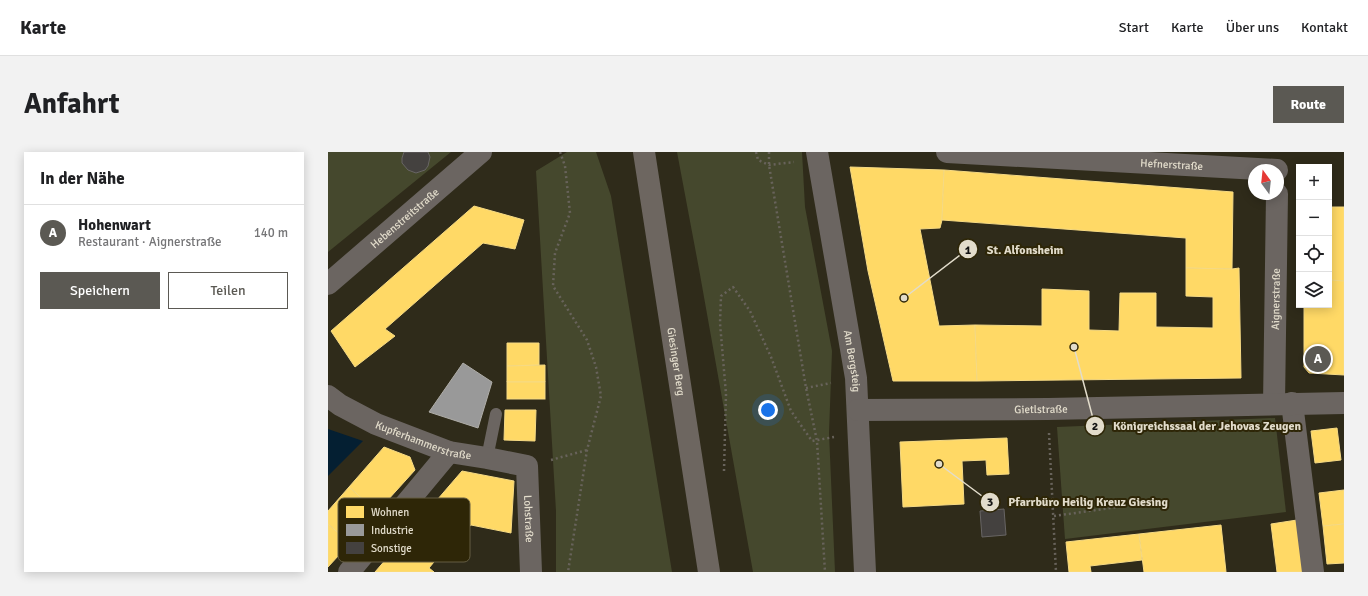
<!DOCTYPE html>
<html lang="de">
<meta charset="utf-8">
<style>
:root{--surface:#fff;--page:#f2f2f2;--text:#202124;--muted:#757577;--line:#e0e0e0;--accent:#5b5953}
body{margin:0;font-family:Signika,sans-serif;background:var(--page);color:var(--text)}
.controls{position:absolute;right:12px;top:12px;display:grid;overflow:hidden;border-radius:0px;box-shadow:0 2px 10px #0003}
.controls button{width:36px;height:36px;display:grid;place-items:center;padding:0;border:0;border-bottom:1px solid var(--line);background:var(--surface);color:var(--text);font:20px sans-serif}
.compass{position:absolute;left:920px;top:12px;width:36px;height:36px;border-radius:50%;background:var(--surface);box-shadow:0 2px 10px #0003;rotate:345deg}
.you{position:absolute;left:440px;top:258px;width:14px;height:14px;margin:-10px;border:3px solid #fff;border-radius:50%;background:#1a73e8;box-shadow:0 0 0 6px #1a73e833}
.badge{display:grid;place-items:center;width:26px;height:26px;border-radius:50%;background:var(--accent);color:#fff;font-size:13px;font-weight:700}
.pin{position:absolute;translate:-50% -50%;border:2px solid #fff;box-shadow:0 1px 4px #0006}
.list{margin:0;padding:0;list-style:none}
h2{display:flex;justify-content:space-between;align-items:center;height:52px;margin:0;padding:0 16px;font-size:17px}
h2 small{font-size:13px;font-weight:400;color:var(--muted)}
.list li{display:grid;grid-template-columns:26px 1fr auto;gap:12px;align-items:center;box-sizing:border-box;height:56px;padding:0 16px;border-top:1px solid var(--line)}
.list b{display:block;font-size:15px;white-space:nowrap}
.list p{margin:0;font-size:13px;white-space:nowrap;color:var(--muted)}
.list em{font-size:13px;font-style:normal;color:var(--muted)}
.actions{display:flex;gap:8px;padding:12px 16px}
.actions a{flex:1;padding:9px 0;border:1px solid var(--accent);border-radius:0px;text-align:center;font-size:14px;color:var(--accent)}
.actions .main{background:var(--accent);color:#fff}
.icon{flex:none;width:22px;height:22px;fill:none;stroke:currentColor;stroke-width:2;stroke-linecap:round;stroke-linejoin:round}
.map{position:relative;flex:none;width:1016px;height:420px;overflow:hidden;border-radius:0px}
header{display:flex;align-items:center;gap:24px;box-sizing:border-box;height:56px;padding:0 20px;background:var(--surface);border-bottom:1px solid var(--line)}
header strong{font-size:19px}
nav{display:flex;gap:22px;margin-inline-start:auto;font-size:14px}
.intro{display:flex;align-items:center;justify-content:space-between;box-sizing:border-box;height:96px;padding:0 24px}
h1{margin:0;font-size:28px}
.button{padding:10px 18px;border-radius:0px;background:var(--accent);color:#fff;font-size:14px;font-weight:700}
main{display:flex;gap:24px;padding:0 24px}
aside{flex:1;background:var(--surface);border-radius:0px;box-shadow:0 2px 10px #0003}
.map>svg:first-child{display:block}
.green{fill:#45482d}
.water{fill:#041f32}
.homes{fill:#ffd966;stroke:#f6da84}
.industry{fill:#999;stroke:#afada8}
.building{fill:#44413f;stroke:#686564}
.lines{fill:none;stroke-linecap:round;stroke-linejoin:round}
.path{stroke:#68635b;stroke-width:2.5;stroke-dasharray:2 3;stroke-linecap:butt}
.lane{stroke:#6b6561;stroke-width:12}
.street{stroke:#6b6561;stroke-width:22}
.secondary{stroke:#6d6660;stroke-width:22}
.labels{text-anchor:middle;stroke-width:4;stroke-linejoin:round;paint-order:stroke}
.street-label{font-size:11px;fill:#e2dccb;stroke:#2e2607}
.key{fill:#2e2607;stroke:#645d42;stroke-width:1}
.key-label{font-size:11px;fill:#e2dccb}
.leader{fill:none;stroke:#e2dccb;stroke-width:1.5}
.callout-dot{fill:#e2dccb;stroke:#2e2607;stroke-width:1.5}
.mark-label{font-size:12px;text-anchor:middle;font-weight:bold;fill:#111}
.callout-label{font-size:12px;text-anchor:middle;font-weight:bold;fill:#e2dccb;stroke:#2e2607;stroke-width:4;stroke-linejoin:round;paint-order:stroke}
</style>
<header>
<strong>Karte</strong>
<nav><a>Start</a><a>Karte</a><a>Über uns</a><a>Kontakt</a></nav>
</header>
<div class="intro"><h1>Anfahrt</h1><a class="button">Route</a></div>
<main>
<aside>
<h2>In der Nähe<small></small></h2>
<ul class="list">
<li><span class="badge">A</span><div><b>Hohenwart</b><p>Restaurant · Aignerstraße</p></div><em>140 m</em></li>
</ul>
<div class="actions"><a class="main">Speichern</a><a>Teilen</a></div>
</aside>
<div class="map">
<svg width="1016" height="420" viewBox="0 0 1016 420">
<rect width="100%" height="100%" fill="#2f2b1a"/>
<g class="green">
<path d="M0 0H123L0 100Z"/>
<path d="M239 0H268L283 44 344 420H228V359L208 19Z"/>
<path d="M349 0H474L477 55 504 199 501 281 507 420H425L371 117Z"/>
<path d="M947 266 958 360 737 387 729 275Z"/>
</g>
<path class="water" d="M0 277 35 289 0 324Z"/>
<g class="homes">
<path d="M522 15 616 18 614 68 612 76 592 77 611 174 647 173 649 229H565L540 119Z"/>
<path d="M616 18 905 40 904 117 858 116V86L614 68Z"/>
<path d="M146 54 196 68 187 97 155 91 57 177 67 184 27 215 3 179Z"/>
<path d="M1001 55H1016V129L1001 128Z"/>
<path d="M858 116 904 117 911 116 913 226 649 229 647 173 714 174V137L761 139V178L791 179 792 141H828V175L885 176V145L858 144Z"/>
<path d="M1001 128 1016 129V223L981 221 976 215V153H1001Z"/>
<path d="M179 191H211V213L179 214Z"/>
<path d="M217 213V230H179V214Z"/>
<rect x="179" y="230" width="38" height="17"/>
<path d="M177 258H208L207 289 176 288Z"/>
<path d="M1009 276 1013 308 987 311 983 279Z"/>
<path d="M679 286 681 322 659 323 658 308 634 309 636 352 575 355 572 290Z"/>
<path d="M56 295 82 305 87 318 49 360 21 335Z"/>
<path d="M134 319 186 329 183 381 143 373 118 400 115 399 101 416 106 420H47Z"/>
<path d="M21 335 49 360 22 391 0 372V359Z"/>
<path d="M1016 338V372L995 374 991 341Z"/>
<path d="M969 368 975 420H949L943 372Z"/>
<path d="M0 372 22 391 0 415Z"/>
<path d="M1016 372V411L999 412 995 374Z"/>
<path d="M893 373 898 420H816L811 382Z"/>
<path d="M811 382 814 408 762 414 763 420H741L738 390Z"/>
</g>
<path class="industry" d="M135 211 164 230 150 276 101 260Z"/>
<g class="building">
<path d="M76 0H100L102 5 100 14 97 18 88 21 80 18 74 11V6Z"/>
<path d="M676 357 678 383 654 385 652 359Z"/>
</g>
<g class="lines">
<g class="path">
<path d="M232 0 237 14 242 61 227 101 225 134 259 188 268 215 273 244 259 298 240 420"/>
<path d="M428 0 430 8 441 13 466 10"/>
<path d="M441 0V13L478 236 489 289 497 420"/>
<path d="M478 236 503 231"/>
<path d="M721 281 728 420"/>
<path d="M223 308 259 298"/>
<path d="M396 319 398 242 392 171 393 144 405 135 422 159 443 205 463 259 484 289 506 285"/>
<path d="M726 364 804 353"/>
</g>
<path class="lane" d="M159 306 168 262"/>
<g class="street">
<path id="s1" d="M489 0 528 226 537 420"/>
<path id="s2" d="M619 0 949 18"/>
<path id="s3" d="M0 132 153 0"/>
<path id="s4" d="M0 244 12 253 48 272 121 300 159 306 199 314 203 420"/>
<path d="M964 251 985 420"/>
<path id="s5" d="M946 252 949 42"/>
<path id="s6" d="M530 258 720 257 1016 251"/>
<path d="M21 420 121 300"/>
</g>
<path class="secondary" id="s7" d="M316 0 381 420"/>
</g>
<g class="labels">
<g class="street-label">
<text dy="4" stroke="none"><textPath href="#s2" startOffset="225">Hefnerstraße</textPath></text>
<text dy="4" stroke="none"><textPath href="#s3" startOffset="101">Hebenstreitstraße</textPath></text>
<text dy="4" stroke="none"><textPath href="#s5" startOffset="105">Aignerstraße</textPath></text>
<text dy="4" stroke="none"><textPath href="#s1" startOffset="212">Am Bergsteig</textPath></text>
<text dy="4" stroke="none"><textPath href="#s7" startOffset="212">Giesinger Berg</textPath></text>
<text dy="4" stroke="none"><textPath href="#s6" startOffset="183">Gietlstraße</textPath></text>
<text dy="4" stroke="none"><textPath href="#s4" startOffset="106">Kupferhammerstraße</textPath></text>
<text dy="4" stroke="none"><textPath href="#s4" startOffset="266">Lohstraße</textPath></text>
</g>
</g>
<rect x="10" y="346" width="132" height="64" rx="6" class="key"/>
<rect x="18" y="354" width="18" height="12" fill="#ffd966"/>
<rect x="18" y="372" width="18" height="12" fill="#999"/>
<rect x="18" y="390" width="18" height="12" fill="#44413f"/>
<g class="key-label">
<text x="43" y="364">Wohnen</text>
<text x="43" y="382">Industrie</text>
<text x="43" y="400">Sonstige</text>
</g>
<path class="leader" d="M576 146L640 97M746 195L767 274M611 312L662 350"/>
<g class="callout-dot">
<circle cx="576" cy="146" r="4"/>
<circle cx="746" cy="195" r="4"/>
<circle cx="611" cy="312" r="4"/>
<circle cx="640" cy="97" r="10"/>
<circle cx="767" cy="274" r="10"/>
<circle cx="662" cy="350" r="10"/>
</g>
<g class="mark-label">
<text x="640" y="102">1</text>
<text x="767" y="278">2</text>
<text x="662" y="354">3</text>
</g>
<g class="callout-label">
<text x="697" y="102">St. Alfonsheim</text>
<text x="879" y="278">Königreichssaal der Jehovas Zeugen</text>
<text x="760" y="354">Pfarrbüro Heilig Kreuz Giesing</text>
</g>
</svg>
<div class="controls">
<button>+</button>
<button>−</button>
<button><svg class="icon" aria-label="locate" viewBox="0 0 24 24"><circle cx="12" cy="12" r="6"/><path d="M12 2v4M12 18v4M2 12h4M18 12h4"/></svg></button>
<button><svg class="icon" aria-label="layers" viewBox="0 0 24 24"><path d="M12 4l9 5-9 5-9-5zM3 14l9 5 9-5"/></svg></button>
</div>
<svg class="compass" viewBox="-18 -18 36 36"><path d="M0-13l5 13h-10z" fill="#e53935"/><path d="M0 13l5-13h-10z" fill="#757577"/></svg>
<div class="you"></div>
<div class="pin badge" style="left:990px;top:207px">A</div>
</div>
</main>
